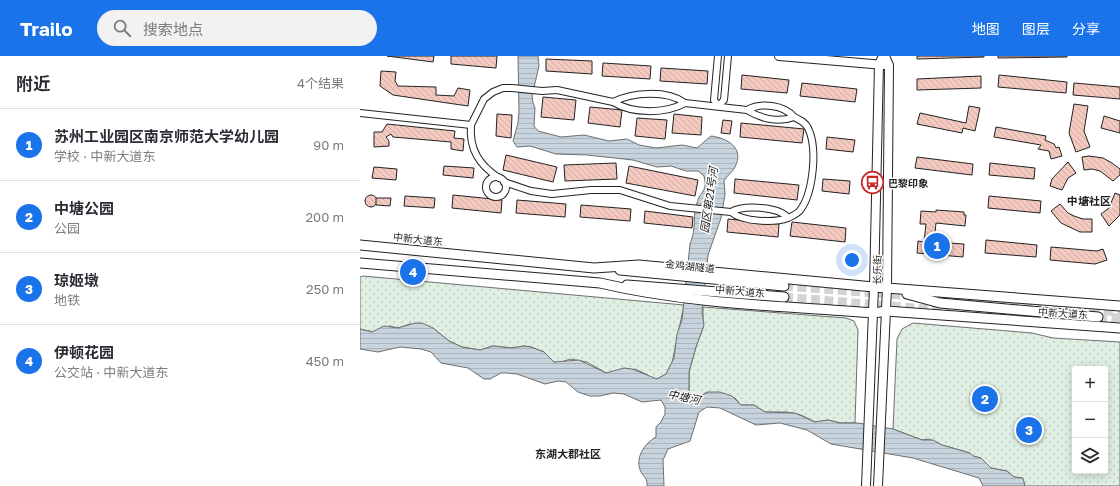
<!DOCTYPE html>
<html lang="zh">
<meta charset="utf-8">
<style>
:root{--surface:#fff;--page:#f2f2f3;--text:#2b2b33;--muted:#7c7c81;--line:#e1e1e2;--accent:#1a73e8}
body{margin:0;font-family:"Golos Text","Noto Sans SC",sans-serif;background:var(--page);color:var(--text)}
.controls{position:absolute;right:12px;bottom:12px;display:grid;overflow:hidden;border-radius:4px;box-shadow:0 2px 10px #0003}
.controls button{width:36px;height:36px;display:grid;place-items:center;padding:0;border:0;border-bottom:1px solid var(--line);background:var(--surface);color:var(--text);font:20px sans-serif}
.you{position:absolute;left:492px;top:204px;width:14px;height:14px;margin:-10px;border:3px solid #fff;border-radius:50%;background:#1a73e8;box-shadow:0 0 0 6px #1a73e833}
.badge{display:grid;place-items:center;width:26px;height:26px;border-radius:50%;background:var(--accent);color:#fff;font-size:13px;font-weight:700}
.pin{position:absolute;translate:-50% -50%;border:2px solid #fff;box-shadow:0 1px 4px #0006}
.list{margin:0;padding:0;list-style:none}
h2{display:flex;justify-content:space-between;align-items:center;height:52px;margin:0;padding:0 16px;font-size:17px}
h2 small{font-size:13px;font-weight:400;color:var(--muted)}
.list li{display:grid;grid-template-columns:26px 1fr auto;gap:12px;align-items:center;box-sizing:border-box;height:72px;padding:0 16px;border-top:1px solid var(--line)}
.list b{display:block;font-size:15px;white-space:nowrap}
.list p{margin:0;font-size:13px;white-space:nowrap;color:var(--muted)}
.list em{font-size:13px;font-style:normal;color:var(--muted)}
.icon{flex:none;width:22px;height:22px;fill:none;stroke:currentColor;stroke-width:2;stroke-linecap:round;stroke-linejoin:round}
.map{position:relative;flex:none;width:760px;height:430px;overflow:hidden}
header{display:flex;align-items:center;gap:24px;box-sizing:border-box;height:56px;padding:0 20px;background:var(--accent);color:#fff}
header strong{font-size:19px}
nav{display:flex;gap:22px;margin-inline-start:auto;font-size:14px}
.search{width:280px;height:36px;background:var(--page);display:flex;align-items:center;gap:10px;box-sizing:border-box;padding:0 14px;border-radius:22px;color:var(--muted);font-size:15px}
main{display:flex}
aside{flex:1;background:var(--surface)}
.map>svg:first-child{display:block}
.park{fill:url(#park-dots);stroke:#6f6f6f;fill-rule:evenodd}
.water{fill:url(#water-rules);stroke:#6f6f6f}
.building{fill:url(#building-back-hatch);stroke:#222}
.lines{fill:none;stroke-linecap:round;stroke-linejoin:round}
.primary-tunnel{stroke:#d3d3d3;stroke-width:9;stroke-dasharray:9 4.5;stroke-linecap:butt}
.minor-casing{stroke:#222;stroke-width:8}
.secondary-casing{stroke:#222;stroke-width:10}
.primary-casing{stroke:#222;stroke-width:11}
.minor{stroke:#fff;stroke-width:6}
.secondary{stroke:#fff;stroke-width:8}
.primary{stroke:#fff;stroke-width:9}
.labels{text-anchor:middle;stroke-width:3;stroke-linejoin:round;paint-order:stroke}
.poi-label{font-size:10px;font-weight:bold;fill:#222;stroke:#fff;text-anchor:start}
.street-label{font-size:10px;fill:#222;stroke:#fff}
.water-label{font-size:11px;font-style:italic;fill:#222;stroke:#fff}
.neighbourhood-label{font-size:11px;font-weight:bold;fill:#222;stroke:#fff}
</style>
<header>
<strong>Trailo</strong>
<div class="search"><svg class="icon" aria-label="search" viewBox="0 0 24 24"><circle cx="10" cy="10" r="6"/><path d="M15 15l6 6"/></svg>搜索地点</div>
<nav><a>地图</a><a>图层</a><a>分享</a></nav>
</header>
<main>
<aside>
<h2>附近<small>4个结果</small></h2>
<ul class="list">
<li><span class="badge">1</span><div><b>苏州工业园区南京师范大学幼儿园</b><p>学校 · 中新大道东</p></div><em>90 m</em></li>
<li><span class="badge">2</span><div><b>中塘公园</b><p>公园</p></div><em>200 m</em></li>
<li><span class="badge">3</span><div><b>琼姬墩</b><p>地铁</p></div><em>250 m</em></li>
<li><span class="badge">4</span><div><b>伊顿花园</b><p>公交站 · 中新大道东</p></div><em>450 m</em></li>
</ul>
</aside>
<div class="map">
<svg width="760" height="430" viewBox="0 0 760 430">
<defs>
<pattern id="park-dots" width="8" height="8" patternUnits="userSpaceOnUse"><rect width="8" height="8" fill="#e0efe3"/><path d="M2 2h.1M6 6h.1" fill="none" stroke="#c0cdc2" stroke-width="1.8" stroke-linecap="round"/></pattern>
<pattern id="water-rules" width="6" height="5" patternUnits="userSpaceOnUse"><rect width="6" height="5" fill="#c7d3dd"/><path d="M0 2.5h6" fill="none" stroke="#abb5bd"/></pattern>
<pattern id="building-back-hatch" width="6" height="6" patternUnits="userSpaceOnUse"><rect width="6" height="6" fill="#f3c9c0"/><path d="M-1 5l2 2M0 0l6 6M5-1l2 2" fill="none" stroke="#d0aca5"/></pattern>
</defs>
<rect width="100%" height="100%" fill="#fff"/>
<g class="park">
<path d="M0 221 3 220 324 249 312 307 306 318 298 323H292L288 319 275 313 246 317 227 306 210 303 199 307 194 306 184 296 171 291 164 290 152 292 133 290 120 294 102 291 89 285 73 272 50 268 38 272 30 270 12 276 0 273Z"/>
<path d="M343 251 486 262 494 265 498 274 495 367H480L468 364 455 366 441 359 427 356H405L394 349H381L375 342 347 336 341 340 332 339 329 335V316L336 291 343 272Z"/>
<path d="M553 267 672 277 693 282 760 286V430H665L662 422 654 421 647 415 631 412 621 402 613 400 610 397 582 389 569 383 562 384 533 373 537 283 542 273ZM715 313H745V415H715Z"/>
</g>
<path class="water" d="M158 0H178L179 10 172 40 173 47 175 52 174 70 178 75 201 81 224 79 249 85 267 83 279 89 296 92 322 89 337 92 351 80C367 82 385 92 375 111 372 117 367 119 364 125L365 138 361 162 348 199 342 257 344 269 336 291 329 316V335L332 339 339 341 348 336H360L372 340 381 349H394L405 356 435 357 455 366 468 364 480 367H498L533 373 562 384H573L582 389 610 397 613 400 621 402 631 412 647 415 654 421 663 422 665 430H623L619 422 553 402 471 388 447 374 420 367 396 369 360 352 347 351 339 356 330 385 308 393 303 404 304 430H287C288 423 284 421 281 416 274 402 285 387 296 381V371L301 366 305 358V351L301 344 282 346 264 338 253 337 240 340H230L218 336 206 326 198 325 185 328 157 318 146 317H141L130 323H124L108 312 81 307 71 296 61 293 40 291 18 296 0 293V273L12 276 24 270 38 272 55 267H62L73 272 89 285 102 291 120 294 133 290 152 292 164 290 171 291 184 296 194 306 219 304 246 317 264 312 272 313 297 323 306 318 314 302 317 278 322 264 330 188C337 171 332 162 337 147 340 134 348 137 344 120L338 115H326L311 110 297 111 273 104 227 99 196 98 170 90 157 91 153 85 158 67 159 55Z"/>
<g class="building">
<path d="M27 0H74L73 6Z"/>
<path d="M91 0H137L136 12 91 8Z"/>
<path d="M557 0H624V1L557 3Z"/>
<path d="M638 0H707V1L638 2Z"/>
<path d="M186 3 232 5V18L186 15Z"/>
<path d="M243 7 291 10 290 23 242 20Z"/>
<path d="M301 12 348 15 347 28 300 25Z"/>
<path d="M21 15 36 16 35 25 38 30 76 31V39L94 40 98 32 110 34 108 50 33 39 20 30Z"/>
<path d="M382 19 429 24 427 37 381 33Z"/>
<path d="M639 19 707 26 706 37 638 31Z"/>
<path d="M621 20V32L557 34V23Z"/>
<path d="M442 27 497 33 495 46 440 40Z"/>
<path d="M714 27 760 31V43L713 39Z"/>
<path d="M183 41 216 44 214 64 181 61Z"/>
<path d="M714 48 728 50 724 75 730 91 716 96 709 77Z"/>
<path d="M609 50 620 52 615 75 603 72 602 77 557 68 560 57 606 67Z"/>
<path d="M230 51 262 54 260 71 228 67Z"/>
<path d="M137 58 152 59 151 82 136 80Z"/>
<path d="M314 58 342 61 341 79 312 77Z"/>
<path d="M744 60 760 65V77L741 72Z"/>
<path d="M277 62 307 64 305 83 275 80Z"/>
<path d="M363 64 372 65 370 78 361 77Z"/>
<path d="M381 67 444 73 442 87 380 81Z"/>
<path d="M27 68 95 75 94 82 104 83 103 95 91 93V86L33 81 31 78 26 81 29 85V90L14 91V76H22Z"/>
<path d="M636 71 686 80 685 84 694 88 696 92 699 91 702 100 691 103 689 95 678 93 681 89 634 81Z"/>
<path d="M467 81 495 84 493 96 466 93Z"/>
<path d="M146 99 197 111 193 126 143 114Z"/>
<path d="M729 100 743 102 752 107 760 113V119L753 125 740 115 732 113 724 114 722 101Z"/>
<path d="M557 101 613 108 612 119 555 112Z"/>
<path d="M708 106 716 117 708 122 702 134 690 130 692 123Z"/>
<path d="M256 107 257 123 205 125 204 109Z"/>
<path d="M630 107 675 112 674 123 629 119Z"/>
<path d="M84 110 114 112 113 122 83 119Z"/>
<path d="M269 110 338 124 335 140 266 127Z"/>
<path d="M14 111 37 113 36 124 12 122Z"/>
<path d="M375 123 439 129 437 144 374 137Z"/>
<path d="M463 123 490 125 489 138 462 135Z"/>
<path d="M755 137 760 139V159L749 170 741 158 749 152Z"/>
<circle cx="11" cy="145" r="6"/>
<path d="M93 139 142 144 141 157 92 152Z"/>
<path d="M45 140 75 142 74 152 44 150Z"/>
<path d="M629 140 681 145 680 157 628 152Z"/>
<path d="M16 142H31L30 150 16 149Z"/>
<path d="M157 144 206 148 205 161 156 157Z"/>
<path d="M700 148 708 157 714 160 723 163H732V176H720L701 167 691 155Z"/>
<path d="M221 149 271 153 270 165 220 161Z"/>
<path d="M576 154 604 156V159H606L605 170 576 167 574 186 604 188 603 201 557 197 558 185 564 186 566 168H560L561 155 576 156Z"/>
<path d="M285 155 333 161 332 172 284 167Z"/>
<path d="M368 163 419 168 418 181 367 176Z"/>
<path d="M432 166 486 172 485 186 430 180Z"/>
<path d="M626 184 677 189 676 201 625 197Z"/>
<path d="M691 191 737 195 743 193 747 204 735 208 690 204Z"/>
</g>
<g class="lines">
<g class="primary-tunnel">
<path d="M424 230 554 240"/>
<path d="M424 241 590 255"/>
<path d="M569 242 760 256"/>
<path d="M738 261 760 262"/>
</g>
<defs>
<g id="minor">
<path d="M358 0 354 44 358 50 364 44 368 0"/>
<path d="M325 47C305 58 273 58 253 46 273 36 307 34 325 47L387 54C401 63 419 67 434 61 424 49 401 46 387 54"/>
<path d="M0 57 111 69 124 43 133 36 143 32H152L182 35 197 34 253 46"/>
<path d="M111 69C109 93 119 109 139 122"/>
<circle cx="136" cy="131" r="10"/>
<path d="M144 126 171 135 192 138 231 134H260L310 150 371 156"/>
<path d="M428 162C414 167 383 166 371 156 383 149 419 150 428 162 432 160 438 158 441 153 453 136 458 92 448 72 445 66 440 64 434 61"/>
</g>
<g id="secondary">
<path d="M419 0 524 9"/>
<path d="M506 430 514 231 519 8 523 0"/>
<path d="M518 430 527 232 529 9 525 0"/>
</g>
<g id="primary">
<path d="M0 189 234 212 279 209 514 231 760 250"/>
<path d="M0 207 240 227C329 248 422 250 514 257L526 255 760 272"/>
<path d="M260 214 424 230"/>
<path d="M267 229 424 241"/>
<path d="M547 238 580 247 738 261"/>
</g>
</defs>
<use href="#minor" class="minor-casing"/>
<use href="#secondary" class="secondary-casing"/>
<use href="#primary" class="primary-casing"/>
<use href="#minor" class="minor"/>
<use href="#secondary" class="secondary"/>
<use href="#primary" class="primary"/>
</g>
<defs>
<symbol id="bus-ring" viewBox="-11 -11 22 22"><circle r="9.5" fill="#fff" stroke="#c62828" stroke-width="1.5"/><path d="M-5-6H5V4H4V6H2V4H-2V6H-4V4H-5ZM-3.5-4V0h7V-4ZM-3.5 1.2v1.5H-2V1.2ZM2 1.2v1.5H3.5V1.2Z" fill="#c62828"/></symbol>
</defs>
<g fill-rule="evenodd">
<use href="#bus-ring" x="500" y="114" width="25" height="25"/>
</g>
<g class="labels">
<g class="poi-label">
<text x="528" y="131">巴黎印象</text>
</g>
<g class="street-label">
<text transform="translate(58 183) rotate(6)" y="4">中新大道东</text>
<text transform="translate(330 210) rotate(6)" y="4">金鸡湖隧道</text>
<text transform="translate(517 214) rotate(-89)" y="4">长乐街</text>
<text transform="translate(380 235) rotate(5)" y="4">中新大道东</text>
<text transform="translate(703 257) rotate(4)" y="4">中新大道东</text>
</g>
<g class="water-label">
<text transform="translate(349 144) rotate(-82)" y="4">园区第21号河</text>
<text transform="translate(324 341) rotate(12)" y="4">中塘河</text>
</g>
<g class="neighbourhood-label">
<text x="729" y="149">中塘社区</text>
<text x="208" y="402">东湖大郡社区</text>
</g>
</g>
</svg>
<div class="controls">
<button>+</button>
<button>−</button>
<button><svg class="icon" aria-label="layers" viewBox="0 0 24 24"><path d="M12 4l9 5-9 5-9-5zM3 14l9 5 9-5"/></svg></button>
</div>
<div class="you"></div>
<div class="pin badge" style="left:577px;top:190px">1</div>
<div class="pin badge" style="left:625px;top:343px">2</div>
<div class="pin badge" style="left:669px;top:374px">3</div>
<div class="pin badge" style="left:53px;top:216px">4</div>
</div>
</main>
